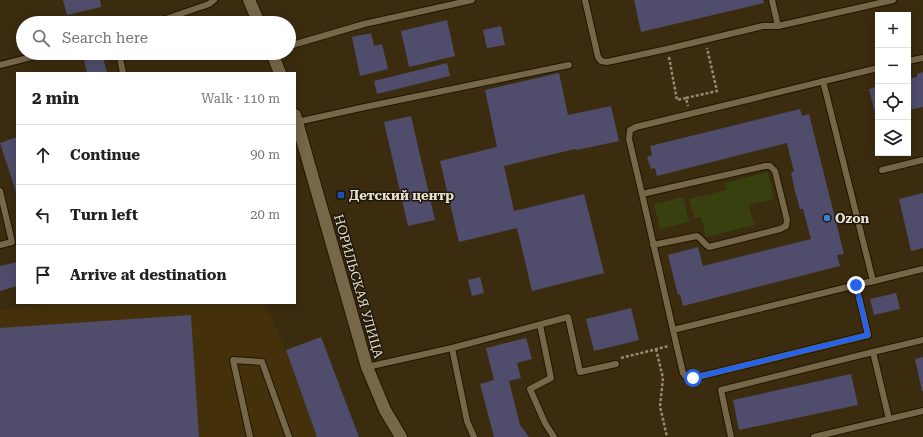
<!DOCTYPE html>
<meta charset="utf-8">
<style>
:root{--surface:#fff;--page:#f2f2f2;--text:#222;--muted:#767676;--line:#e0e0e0}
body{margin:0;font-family:"Roboto Serif",serif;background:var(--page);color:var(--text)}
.controls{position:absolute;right:12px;top:12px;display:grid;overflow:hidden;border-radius:0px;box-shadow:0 2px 10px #0003}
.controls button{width:36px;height:36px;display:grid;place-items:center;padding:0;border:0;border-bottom:1px solid var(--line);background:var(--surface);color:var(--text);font:20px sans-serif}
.stop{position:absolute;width:12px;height:12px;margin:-9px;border:3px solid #2563eb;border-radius:50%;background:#fff}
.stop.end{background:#2563eb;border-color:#fff;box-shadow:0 1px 4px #0008}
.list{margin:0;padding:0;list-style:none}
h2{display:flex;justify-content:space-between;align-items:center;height:52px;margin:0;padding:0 16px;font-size:17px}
h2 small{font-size:13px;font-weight:400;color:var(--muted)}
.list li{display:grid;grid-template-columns:26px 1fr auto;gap:12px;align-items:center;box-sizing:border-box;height:60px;padding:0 16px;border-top:1px solid var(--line)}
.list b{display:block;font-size:15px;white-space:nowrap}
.list em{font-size:13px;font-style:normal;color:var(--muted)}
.icon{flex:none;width:22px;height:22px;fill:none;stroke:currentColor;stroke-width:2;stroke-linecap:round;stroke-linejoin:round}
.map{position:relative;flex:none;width:923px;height:437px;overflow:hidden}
.search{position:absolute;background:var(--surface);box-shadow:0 2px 10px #0003;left:16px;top:16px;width:280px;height:44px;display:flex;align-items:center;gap:10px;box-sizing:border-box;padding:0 14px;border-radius:22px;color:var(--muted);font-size:15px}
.panel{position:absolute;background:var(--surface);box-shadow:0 2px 10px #0003;left:16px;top:72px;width:280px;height:232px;border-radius:0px}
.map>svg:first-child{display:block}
.built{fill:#44310b}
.green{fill:#384010}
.building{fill:#4f4d6b}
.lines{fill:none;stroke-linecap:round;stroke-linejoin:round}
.lane-casing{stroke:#221400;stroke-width:8}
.street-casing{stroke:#221400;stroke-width:14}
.path{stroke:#968a73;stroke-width:2.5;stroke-dasharray:3 2;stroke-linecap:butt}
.lane{stroke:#776749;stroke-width:6}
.street{stroke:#776749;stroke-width:12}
.route{stroke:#2563eb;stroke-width:5}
.transit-dot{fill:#1a4fb4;stroke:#1d160a;stroke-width:1.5}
.shop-dot{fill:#3f7fe0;stroke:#1d160a;stroke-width:1.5}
.labels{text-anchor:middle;stroke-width:3;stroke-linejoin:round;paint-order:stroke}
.poi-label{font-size:13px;font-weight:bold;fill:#e8dfce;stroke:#1d160a;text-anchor:start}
.street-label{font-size:13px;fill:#e8dfce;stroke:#1d160a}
</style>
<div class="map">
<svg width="923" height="437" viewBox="0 0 923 437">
<rect width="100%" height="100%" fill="#3b2c0f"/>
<path class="built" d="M52 303H265L286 350 317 437H0V310Z"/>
<g class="green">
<path d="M768 172 774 199 749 205 754 225 706 237 701 217 694 218 689 199 727 190 725 183Z"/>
<path d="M683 197 689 222 660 229 654 204Z"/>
</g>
<g class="building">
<path d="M63 0H100L101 7 67 15Z"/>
<path d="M634 0H763L764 3 641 32Z"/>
<path d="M447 20 455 56 409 67 401 31Z"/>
<path d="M501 26 505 45 487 48 483 30Z"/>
<path d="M371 33 374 46 382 44 388 69 360 76 352 37Z"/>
<path d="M82 53H102L107 73H87Z"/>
<path d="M447 63 450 76 377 94 374 81Z"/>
<path d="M923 72V107L908 110V79L917 77V74Z"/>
<path d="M559 73 568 115 611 106 619 141 577 150 575 149 504 166 514 211 584 194 604 273 532 291 517 228 459 242 440 161 497 147 485 90Z"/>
<path d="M878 87V121H877L869 89Z"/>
<path d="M800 109 802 116 809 114 844 254 837 255 840 266 683 306 680 294 678 295 668 255 698 247 703 266 811 239 803 209H800L795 191 791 172H794L787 143 657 176 655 168 651 169 647 157 652 155 650 146Z"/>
<path d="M411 116 435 220 408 226 384 122Z"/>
<path d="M17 137V195L0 143Z"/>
<path d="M923 193V248L911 251 899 199Z"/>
<path d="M17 262V286L0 291V266Z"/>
<path d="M480 277 484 293 472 296 468 280Z"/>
<path d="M896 293 900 309 874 315 870 299Z"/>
<path d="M631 308 639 340 594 351 586 319Z"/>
<path d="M191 315 199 437H0V328Z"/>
<path d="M321 337 359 437H317L286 350Z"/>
<path d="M526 338 532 359 517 363 521 378 509 381 520 425 529 437H494L480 384 494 380 486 348Z"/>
<path d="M923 357V391H922L915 359Z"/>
<path d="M851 374 858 405 739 430 733 400Z"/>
</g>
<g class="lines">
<defs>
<g id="lane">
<path d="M585 0 598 57 601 61 607 62 667 49 763 26H778L893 0"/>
<path d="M772 0 778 26"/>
<path d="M154 23 209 4 214 0"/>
<path d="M289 46 364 24 472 0"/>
<path d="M119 53 123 73"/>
<path d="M908 61 923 58"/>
<path d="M0 65 47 53"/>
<path d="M823 81 873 281 856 285"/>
<path d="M297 122 365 107 569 65"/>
<path d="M882 170 923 160"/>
<path d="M0 191 12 242 0 245"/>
<path d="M642 194 629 139 630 130 636 127 878 68"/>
<path d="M653 245 697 236C702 239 704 244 709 247L780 229 786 226 787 220 775 171 770 166H765L642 194 673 330 856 285 868 335 693 378H687L683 373 673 330"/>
<path d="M870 282 923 269"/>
<path d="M540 325 551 378 530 389 545 423 554 437"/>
<path d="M452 348 467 421 474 437"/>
<path d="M873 352 889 419"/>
<path d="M367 367 452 348 568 317 580 372 616 364"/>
<path d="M250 437 233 360 262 362 289 437"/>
<path d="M731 437 721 390 873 352 923 340"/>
<path d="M814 437 923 411"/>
</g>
<g id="street">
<path d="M249 0 259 23"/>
<path d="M272 53 280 73"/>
<path d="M295 115 367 367 385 410 401 437"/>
</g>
</defs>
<use href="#lane" class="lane-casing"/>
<use href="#street" class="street-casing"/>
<g class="path">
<path d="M669 57 677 100 686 98 688 106"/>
<path d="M686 98 717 91 707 48"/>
<path d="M656 349 663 378 660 406 667 437"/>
<path d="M621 358 669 346"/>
</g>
<use href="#lane" class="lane"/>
<use href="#street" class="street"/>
</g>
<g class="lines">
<path class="route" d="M693 378 868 335 856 285"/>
</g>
<rect class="transit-dot" x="337" y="191" width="8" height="8" rx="2"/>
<circle class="shop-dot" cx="827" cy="218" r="4"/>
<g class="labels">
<g class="poi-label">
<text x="349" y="200">Детский центр</text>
<text x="835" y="223">Ozon</text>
</g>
<g class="street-label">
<text transform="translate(359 286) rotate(74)" y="5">НОРИЛЬСКАЯ УЛИЦА</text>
</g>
</g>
</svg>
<div class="controls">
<button>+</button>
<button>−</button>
<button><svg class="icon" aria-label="locate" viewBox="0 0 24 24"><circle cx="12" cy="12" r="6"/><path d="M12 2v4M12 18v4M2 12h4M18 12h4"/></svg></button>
<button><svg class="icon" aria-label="layers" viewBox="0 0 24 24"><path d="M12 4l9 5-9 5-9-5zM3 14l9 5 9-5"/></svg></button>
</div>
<div class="stop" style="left:693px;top:378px"></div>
<div class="stop end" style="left:856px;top:285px"></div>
<div class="search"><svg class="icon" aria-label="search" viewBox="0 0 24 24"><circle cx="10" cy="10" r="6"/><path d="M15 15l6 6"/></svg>Search here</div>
<section class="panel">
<h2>2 min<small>Walk · 110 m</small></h2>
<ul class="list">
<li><svg class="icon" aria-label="ahead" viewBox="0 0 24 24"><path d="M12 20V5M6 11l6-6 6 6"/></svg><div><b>Continue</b></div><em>90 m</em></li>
<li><svg class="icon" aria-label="left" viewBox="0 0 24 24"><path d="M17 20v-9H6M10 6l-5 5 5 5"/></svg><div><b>Turn left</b></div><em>20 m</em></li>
<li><svg class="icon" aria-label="arrive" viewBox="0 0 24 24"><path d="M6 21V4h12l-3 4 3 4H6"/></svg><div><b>Arrive at destination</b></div></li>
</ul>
</section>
</div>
